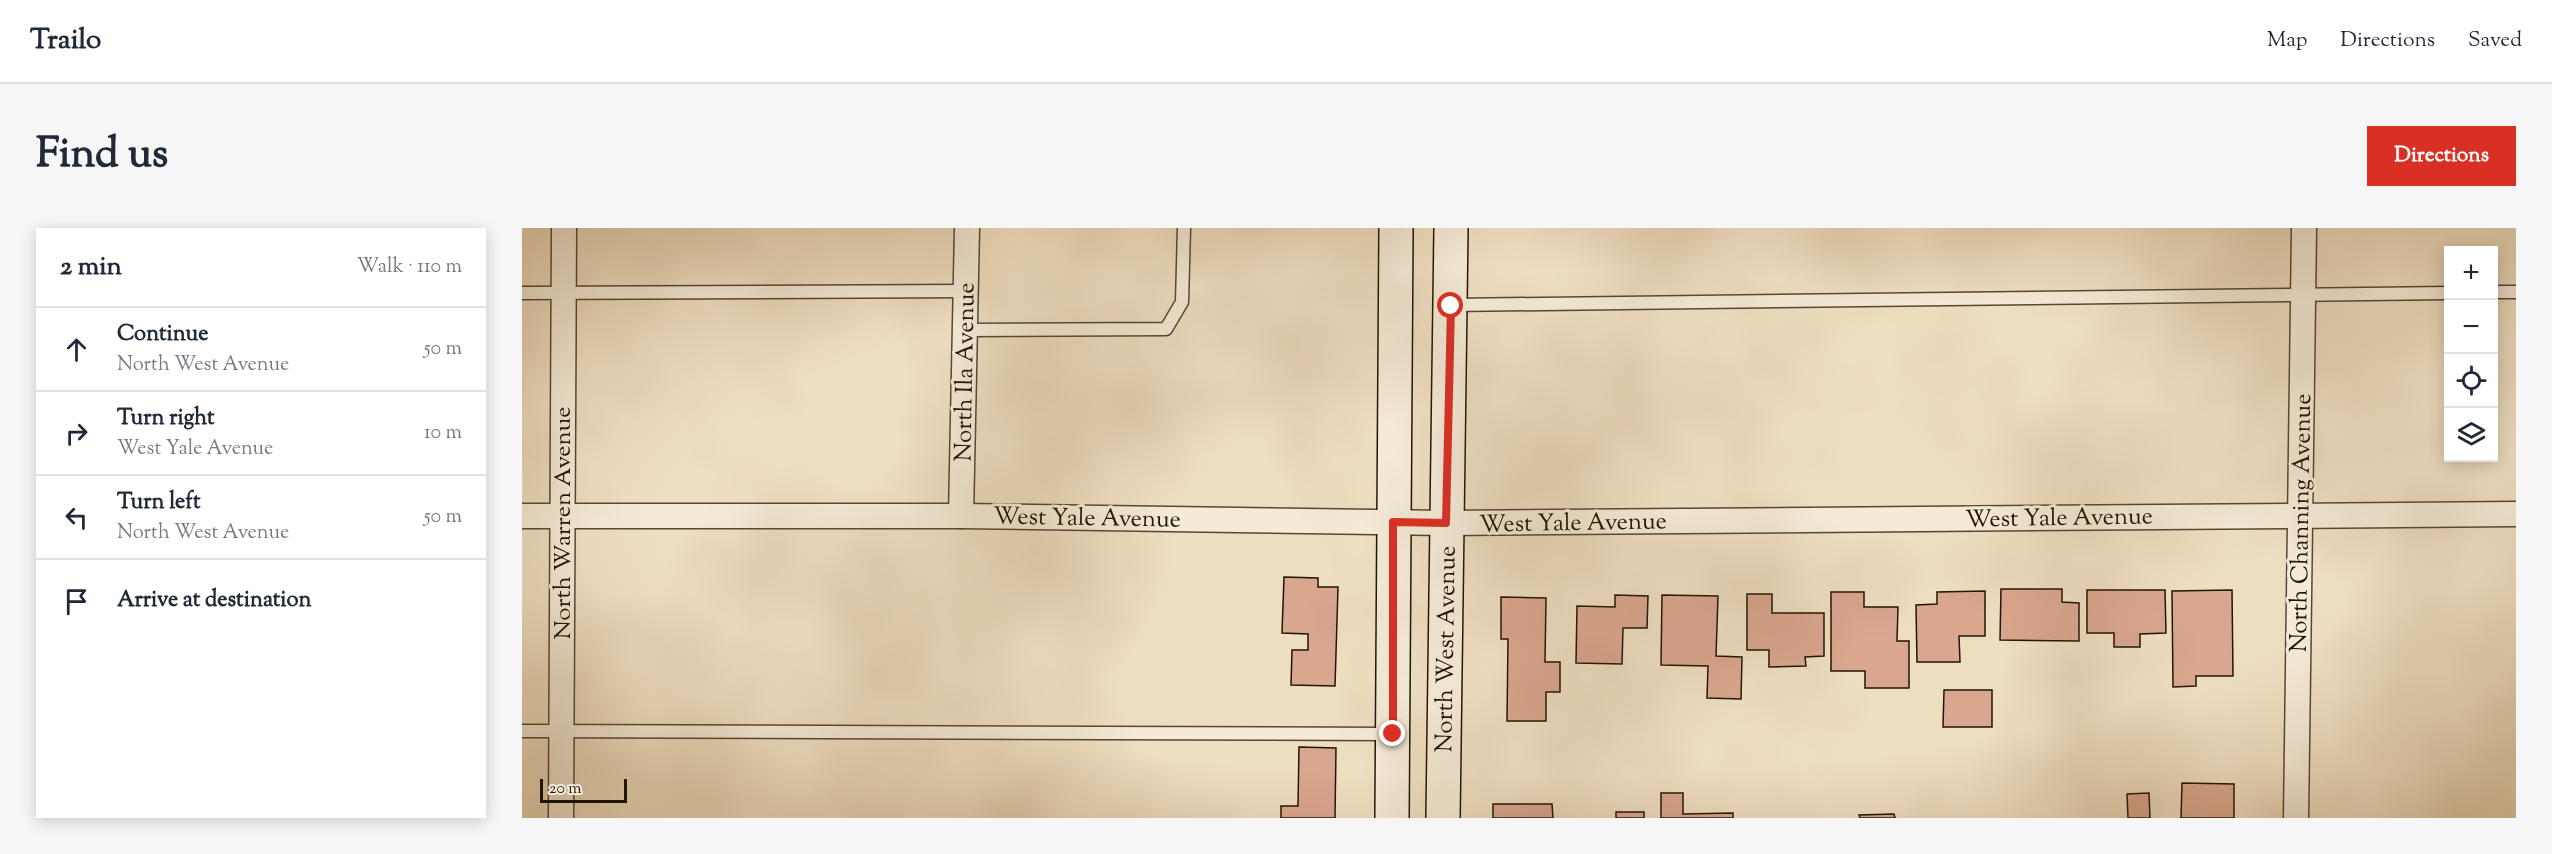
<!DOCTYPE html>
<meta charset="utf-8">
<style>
:root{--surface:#fff;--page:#f6f6f7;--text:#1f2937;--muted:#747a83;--line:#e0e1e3;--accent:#d93025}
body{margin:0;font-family:"Sorts Mill Goudy",serif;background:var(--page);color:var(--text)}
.controls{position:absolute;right:18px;top:18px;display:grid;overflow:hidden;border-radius:0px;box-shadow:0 3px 15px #0003}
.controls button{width:54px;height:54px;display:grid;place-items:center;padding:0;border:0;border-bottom:2px solid var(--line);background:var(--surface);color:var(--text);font:30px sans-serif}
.scale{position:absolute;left:18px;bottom:15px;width:87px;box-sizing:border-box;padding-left:6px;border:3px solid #231505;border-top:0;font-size:16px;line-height:21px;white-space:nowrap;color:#231505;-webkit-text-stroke:4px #f4ead6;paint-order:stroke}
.stop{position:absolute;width:18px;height:18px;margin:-14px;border:4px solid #d93025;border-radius:50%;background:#fff}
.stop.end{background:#d93025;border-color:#fff;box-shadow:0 2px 6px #0008}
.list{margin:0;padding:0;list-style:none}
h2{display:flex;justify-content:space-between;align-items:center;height:78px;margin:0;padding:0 24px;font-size:26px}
h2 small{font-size:20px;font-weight:400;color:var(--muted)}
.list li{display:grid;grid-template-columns:39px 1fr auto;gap:18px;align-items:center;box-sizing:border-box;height:84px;padding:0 24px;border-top:2px solid var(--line)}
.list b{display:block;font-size:22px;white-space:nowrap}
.list p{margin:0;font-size:20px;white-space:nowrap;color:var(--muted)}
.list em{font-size:20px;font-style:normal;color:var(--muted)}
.icon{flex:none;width:33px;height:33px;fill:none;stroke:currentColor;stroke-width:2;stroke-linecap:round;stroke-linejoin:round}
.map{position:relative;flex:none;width:1994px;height:590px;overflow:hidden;border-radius:0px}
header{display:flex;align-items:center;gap:36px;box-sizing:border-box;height:84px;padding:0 30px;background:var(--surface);border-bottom:2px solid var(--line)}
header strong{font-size:28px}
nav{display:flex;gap:33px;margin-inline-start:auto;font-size:21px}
.intro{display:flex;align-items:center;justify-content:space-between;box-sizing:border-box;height:144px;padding:0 36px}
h1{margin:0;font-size:42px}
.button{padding:15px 27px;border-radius:0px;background:var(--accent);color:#fff;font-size:21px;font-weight:700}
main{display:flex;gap:36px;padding:0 36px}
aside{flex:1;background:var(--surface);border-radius:0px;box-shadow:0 3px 15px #0003}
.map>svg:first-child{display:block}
.building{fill:#d9a68e;stroke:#231505;stroke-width:1.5}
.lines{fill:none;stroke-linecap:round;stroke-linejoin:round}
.lane-casing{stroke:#564734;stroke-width:15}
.street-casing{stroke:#564734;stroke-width:27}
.secondary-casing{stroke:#231505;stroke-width:36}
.lane{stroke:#f4ead6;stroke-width:12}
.street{stroke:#f4ead6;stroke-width:24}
.secondary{stroke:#f4ead6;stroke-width:33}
.route{stroke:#d93025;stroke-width:8}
.labels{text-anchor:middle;stroke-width:6;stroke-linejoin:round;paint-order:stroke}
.street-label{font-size:24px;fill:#231505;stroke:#f4ead6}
</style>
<header>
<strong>Trailo</strong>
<nav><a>Map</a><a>Directions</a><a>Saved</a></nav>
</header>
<div class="intro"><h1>Find us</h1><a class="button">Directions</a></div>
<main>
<aside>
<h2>2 min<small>Walk · 110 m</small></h2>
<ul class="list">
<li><svg class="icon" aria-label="ahead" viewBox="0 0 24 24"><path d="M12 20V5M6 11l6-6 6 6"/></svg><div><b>Continue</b><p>North West Avenue</p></div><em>50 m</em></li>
<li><svg class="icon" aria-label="right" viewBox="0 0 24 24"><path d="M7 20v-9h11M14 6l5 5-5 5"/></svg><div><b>Turn right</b><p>West Yale Avenue</p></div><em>10 m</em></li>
<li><svg class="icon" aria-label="left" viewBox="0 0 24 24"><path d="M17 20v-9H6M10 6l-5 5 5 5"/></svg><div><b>Turn left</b><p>North West Avenue</p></div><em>50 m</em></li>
<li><svg class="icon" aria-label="arrive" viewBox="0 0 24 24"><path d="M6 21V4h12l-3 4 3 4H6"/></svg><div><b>Arrive at destination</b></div></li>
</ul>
</aside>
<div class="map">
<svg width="1994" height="590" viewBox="0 0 1994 590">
<rect width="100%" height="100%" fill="#eedec0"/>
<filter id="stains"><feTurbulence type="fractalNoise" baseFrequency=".00333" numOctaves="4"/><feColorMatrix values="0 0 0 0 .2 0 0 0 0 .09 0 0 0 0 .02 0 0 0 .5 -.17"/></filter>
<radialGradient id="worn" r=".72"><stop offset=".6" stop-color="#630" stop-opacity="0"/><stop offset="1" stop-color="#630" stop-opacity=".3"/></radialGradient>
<g class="building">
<path d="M762 349 796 350V359H816L813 458 769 457 770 422H786V406L760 405Z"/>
<path d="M1479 361H1540V374L1557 375V413L1478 412Z"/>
<path d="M1565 362H1643L1644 405 1618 406V419H1592V405H1565Z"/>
<path d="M1710 362 1711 448H1674V458L1651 459 1650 363Z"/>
<path d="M1463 363V408H1437L1438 434H1395L1394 377 1415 376V364Z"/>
<path d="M1309 364H1342V379H1376L1375 413H1387V460H1343V443H1309Z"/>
<path d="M1225 366H1250V385H1302V428L1283 429 1284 438 1247 439V422H1225Z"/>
<path d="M1093 367 1126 368 1125 400H1101L1100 436 1054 435 1055 378 1093 379Z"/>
<path d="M1140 367 1196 368 1194 428 1220 429 1219 471 1185 470 1186 438 1139 437Z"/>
<path d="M979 369 1024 370 1023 434H1038V464H1024V493H985L986 411H979Z"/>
<path d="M1422 462H1470V499H1421Z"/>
<path d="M777 519 814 520 813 590H759V578H776Z"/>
<path d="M1660 555 1712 556V590H1659Z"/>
<path d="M1139 565H1161V586L1211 585V590H1139Z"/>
<path d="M1627 565 1628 590H1606L1605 566Z"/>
<path d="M971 576H1030L1031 590H971Z"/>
<rect x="1094" y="584" width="28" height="6"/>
<path d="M1372 586 1373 590H1338L1337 587Z"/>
</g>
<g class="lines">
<defs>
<g id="lane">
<path d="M1972 64H1994"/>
<path d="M0 65 444 63"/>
<path d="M930 77 1926 65"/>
<path d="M443 102 644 101 660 74 662 0"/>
<path d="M0 503 870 506"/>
</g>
<g id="street">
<path d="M0 288H439L924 295 1994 286"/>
<path d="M439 288 445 0"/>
<path d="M39 590 42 0"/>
<path d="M1774 590 1782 0"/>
</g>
<g id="secondary">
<path d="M870 590 874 0"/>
<path d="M921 590 929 0"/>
</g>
</defs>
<use href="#lane" class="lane-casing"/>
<use href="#street" class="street-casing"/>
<use href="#secondary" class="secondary-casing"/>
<use href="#lane" class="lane"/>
<use href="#street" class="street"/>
<use href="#secondary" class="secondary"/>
</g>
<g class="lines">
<path class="route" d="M871 506V294L924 295 929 78"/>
</g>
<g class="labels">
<g class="street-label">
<text transform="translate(442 144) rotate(-89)" y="8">North Ila Avenue</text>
<text transform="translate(565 289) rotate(1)" y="8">West Yale Avenue</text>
<text transform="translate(1537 289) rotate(-1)" y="8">West Yale Avenue</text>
<text transform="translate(1051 294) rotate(-1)" y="8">West Yale Avenue</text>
<text transform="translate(40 295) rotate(-90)" y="8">North Warren Avenue</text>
<text transform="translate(1778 295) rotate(-89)" y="8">North Channing Avenue</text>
<text transform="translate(923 421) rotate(-89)" y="8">North West Avenue</text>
</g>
</g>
<rect width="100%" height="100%" filter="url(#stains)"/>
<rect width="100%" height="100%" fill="url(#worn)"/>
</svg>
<div class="controls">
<button>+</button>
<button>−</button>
<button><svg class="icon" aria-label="locate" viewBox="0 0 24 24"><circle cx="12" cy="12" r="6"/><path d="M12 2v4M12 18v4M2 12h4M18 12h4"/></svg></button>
<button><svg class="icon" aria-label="layers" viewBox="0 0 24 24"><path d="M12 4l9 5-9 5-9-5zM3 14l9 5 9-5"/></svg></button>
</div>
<div class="scale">20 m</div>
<div class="stop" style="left:929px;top:78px"></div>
<div class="stop end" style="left:871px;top:506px"></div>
</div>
</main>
